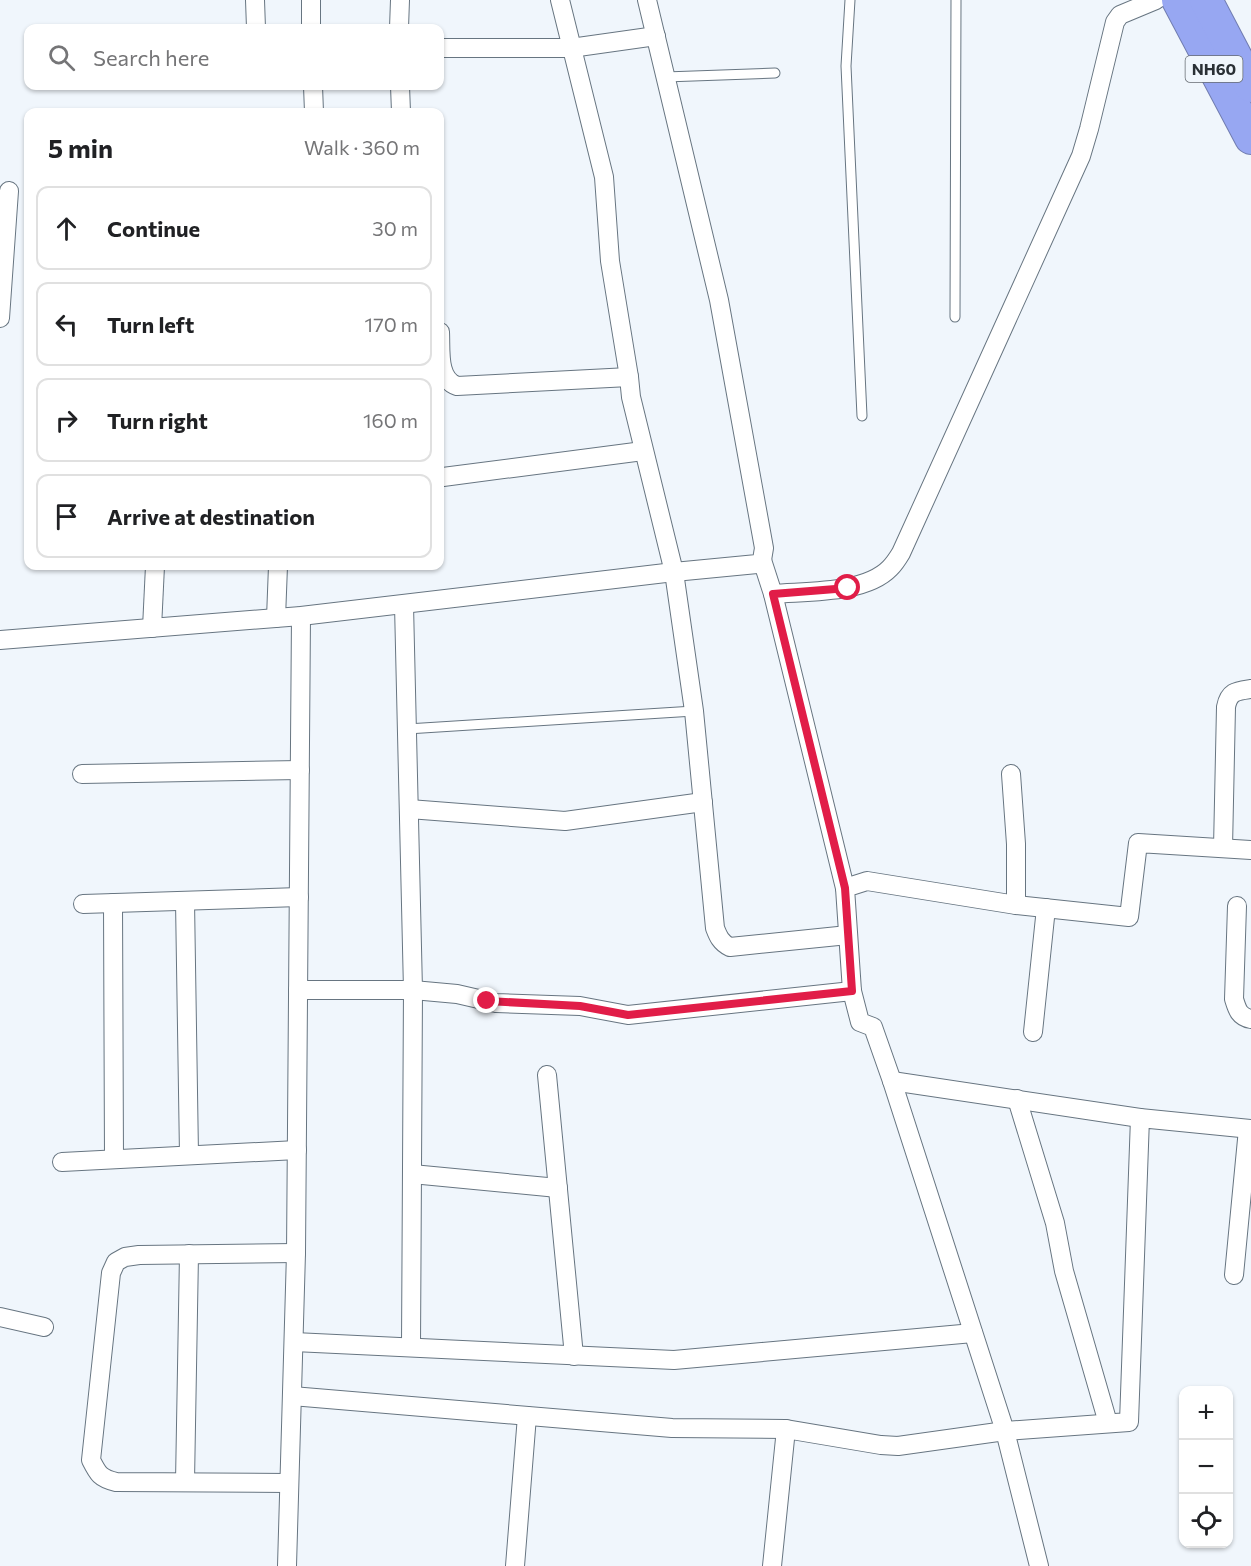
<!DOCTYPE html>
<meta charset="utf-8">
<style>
:root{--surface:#fff;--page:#f2f2f2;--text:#202124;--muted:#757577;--line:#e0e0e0}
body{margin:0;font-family:Commissioner,sans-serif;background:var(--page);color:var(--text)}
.controls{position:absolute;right:18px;bottom:18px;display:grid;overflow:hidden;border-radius:12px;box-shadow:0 2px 4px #0004}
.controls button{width:54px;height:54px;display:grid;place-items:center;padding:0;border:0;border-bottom:2px solid var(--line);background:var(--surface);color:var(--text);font:30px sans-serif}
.stop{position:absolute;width:18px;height:18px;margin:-14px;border:4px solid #e11d48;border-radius:50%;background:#fff}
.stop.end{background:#e11d48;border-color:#fff;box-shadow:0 2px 6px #0008}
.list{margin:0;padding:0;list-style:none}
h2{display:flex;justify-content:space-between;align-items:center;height:78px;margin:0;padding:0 24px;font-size:26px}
h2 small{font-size:20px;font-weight:400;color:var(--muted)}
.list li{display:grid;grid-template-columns:39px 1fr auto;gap:18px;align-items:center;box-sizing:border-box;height:84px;margin:0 12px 12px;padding:0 12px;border:2px solid var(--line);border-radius:12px}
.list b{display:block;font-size:22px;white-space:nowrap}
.list em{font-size:20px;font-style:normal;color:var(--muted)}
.icon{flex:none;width:33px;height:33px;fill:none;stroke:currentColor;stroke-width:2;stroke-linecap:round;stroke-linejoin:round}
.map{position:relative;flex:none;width:1251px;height:1566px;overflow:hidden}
.search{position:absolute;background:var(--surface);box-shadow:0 2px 4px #0004;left:24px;top:24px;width:420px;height:66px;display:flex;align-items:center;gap:15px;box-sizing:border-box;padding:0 21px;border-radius:12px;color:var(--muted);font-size:22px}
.panel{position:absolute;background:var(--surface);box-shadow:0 2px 4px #0004;left:24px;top:108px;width:420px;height:462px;border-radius:12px}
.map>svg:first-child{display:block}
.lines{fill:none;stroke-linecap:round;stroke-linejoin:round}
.lane-casing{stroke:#677581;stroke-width:11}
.street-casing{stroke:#677581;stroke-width:20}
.highway-casing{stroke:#717db0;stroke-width:34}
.lane{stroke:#fff;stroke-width:9}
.street{stroke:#fff;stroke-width:18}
.highway{stroke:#97a7f2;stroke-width:32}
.route{stroke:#e11d48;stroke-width:8}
.labels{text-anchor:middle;stroke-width:4.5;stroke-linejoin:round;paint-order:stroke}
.shield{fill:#f0f6fc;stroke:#656b71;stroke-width:1.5}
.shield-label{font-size:16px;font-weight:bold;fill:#2a3035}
</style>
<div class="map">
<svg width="1251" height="1566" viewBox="0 0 1251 1566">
<rect width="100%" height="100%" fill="#f0f6fc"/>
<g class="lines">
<defs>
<g id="lane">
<path d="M850 0 846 66 862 416"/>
<path d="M665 77 775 73"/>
<path d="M955 317 956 0"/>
<path d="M407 729 694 711"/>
</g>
<g id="street">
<path d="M255 0 256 28"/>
<path d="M311 0V28"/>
<path d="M560 0 604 177 610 261 629 377 631 397 674 572 694 711 715 928C718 936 721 943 730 947L848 935"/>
<path d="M399 28 400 0"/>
<path d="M440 48H571L656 36"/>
<path d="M313 86 314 112"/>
<path d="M400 86 401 112"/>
<path d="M0 318 9 191"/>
<path d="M440 332C441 350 437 379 457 386L629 377"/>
<path d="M443 477 643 451"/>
<path d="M762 560 773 594 845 888"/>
<path d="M773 594C807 591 865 594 890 568 894 564 898 558 901 553L1081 156 1089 129 1115 22 1120 15 1156 0"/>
<path d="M404 605 413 990 411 1346"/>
<path d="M276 618 278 566"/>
<path d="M152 628 155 566"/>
<path d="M0 640 301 616 674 572 757 564 762 560 764 548 719 300 647 0"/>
<path d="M82 774 300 770"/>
<path d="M1011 774 1016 844V905"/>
<path d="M409 809 565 821 703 802"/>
<path d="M1223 848 1226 707C1229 691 1237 691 1251 689"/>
<path d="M1251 850 1138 843 1129 917 1016 905 867 881 845 888 852 991 860 1022 873 1027 892 1081 1005 1431 1129 1422 1140 1118 1251 1129"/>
<path d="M185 901 189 1155"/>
<path d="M113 903 114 1159"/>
<path d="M83 904 299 897"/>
<path d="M1237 906 1234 999C1237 1009 1239 1017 1251 1019"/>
<path d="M298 990H413L457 994 496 1003 580 1006 628 1015 852 991"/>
<path d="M1033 1032 1046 908"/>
<path d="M547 1075 574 1356"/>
<path d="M892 1081 1140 1118"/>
<path d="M1017 1099 1055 1223 1064 1271 1108 1423"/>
<path d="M62 1162 297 1150"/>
<path d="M412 1174 558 1188"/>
<path d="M1234 1275 1248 1129"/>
<path d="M0 1317 44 1327"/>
<path d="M294 1342 674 1360 973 1333"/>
<path d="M292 1396 672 1428 786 1429 881 1445 898 1446 1005 1431 1039 1566"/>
<path d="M185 1482 189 1254"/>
<path d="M289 1483 116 1482C100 1478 98 1474 91 1460L111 1273 116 1262 125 1257 139 1255 296 1253"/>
<path d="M287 1566 296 1253 301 616"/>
<path d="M515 1566 527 1416"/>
<path d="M772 1566 786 1429"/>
</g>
<g id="highway">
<path d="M1178 0 1251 138"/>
<path d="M1206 0 1251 86"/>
</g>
</defs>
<use href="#lane" class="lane-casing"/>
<use href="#street" class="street-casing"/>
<use href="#highway" class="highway-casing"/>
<use href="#lane" class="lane"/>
<use href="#street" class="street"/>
<use href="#highway" class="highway"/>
</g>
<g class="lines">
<path class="route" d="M487 1001 580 1006 628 1015 852 991 845 888 773 594 848 588"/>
</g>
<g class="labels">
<rect class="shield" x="1185.5" y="56" width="57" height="26" rx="4.5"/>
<g class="shield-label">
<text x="1214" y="75">NH60</text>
</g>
</g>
</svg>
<div class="controls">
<button>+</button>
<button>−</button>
<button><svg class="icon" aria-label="locate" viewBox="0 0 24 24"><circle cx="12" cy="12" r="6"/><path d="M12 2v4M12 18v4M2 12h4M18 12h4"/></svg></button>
</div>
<div class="stop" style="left:848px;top:588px"></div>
<div class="stop end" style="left:487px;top:1001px"></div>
<div class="search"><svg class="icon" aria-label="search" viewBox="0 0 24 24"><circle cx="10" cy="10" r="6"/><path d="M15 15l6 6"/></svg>Search here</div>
<section class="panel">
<h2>5 min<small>Walk · 360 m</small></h2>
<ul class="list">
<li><svg class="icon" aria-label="ahead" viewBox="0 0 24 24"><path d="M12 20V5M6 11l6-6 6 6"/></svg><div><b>Continue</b></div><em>30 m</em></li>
<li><svg class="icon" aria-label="left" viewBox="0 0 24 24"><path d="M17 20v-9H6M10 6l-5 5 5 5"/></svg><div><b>Turn left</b></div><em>170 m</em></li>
<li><svg class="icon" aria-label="right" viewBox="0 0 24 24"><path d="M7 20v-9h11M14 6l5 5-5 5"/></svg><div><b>Turn right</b></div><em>160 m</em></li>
<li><svg class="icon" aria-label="arrive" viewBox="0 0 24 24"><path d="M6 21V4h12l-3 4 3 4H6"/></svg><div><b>Arrive at destination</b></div></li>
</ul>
</section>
</div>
